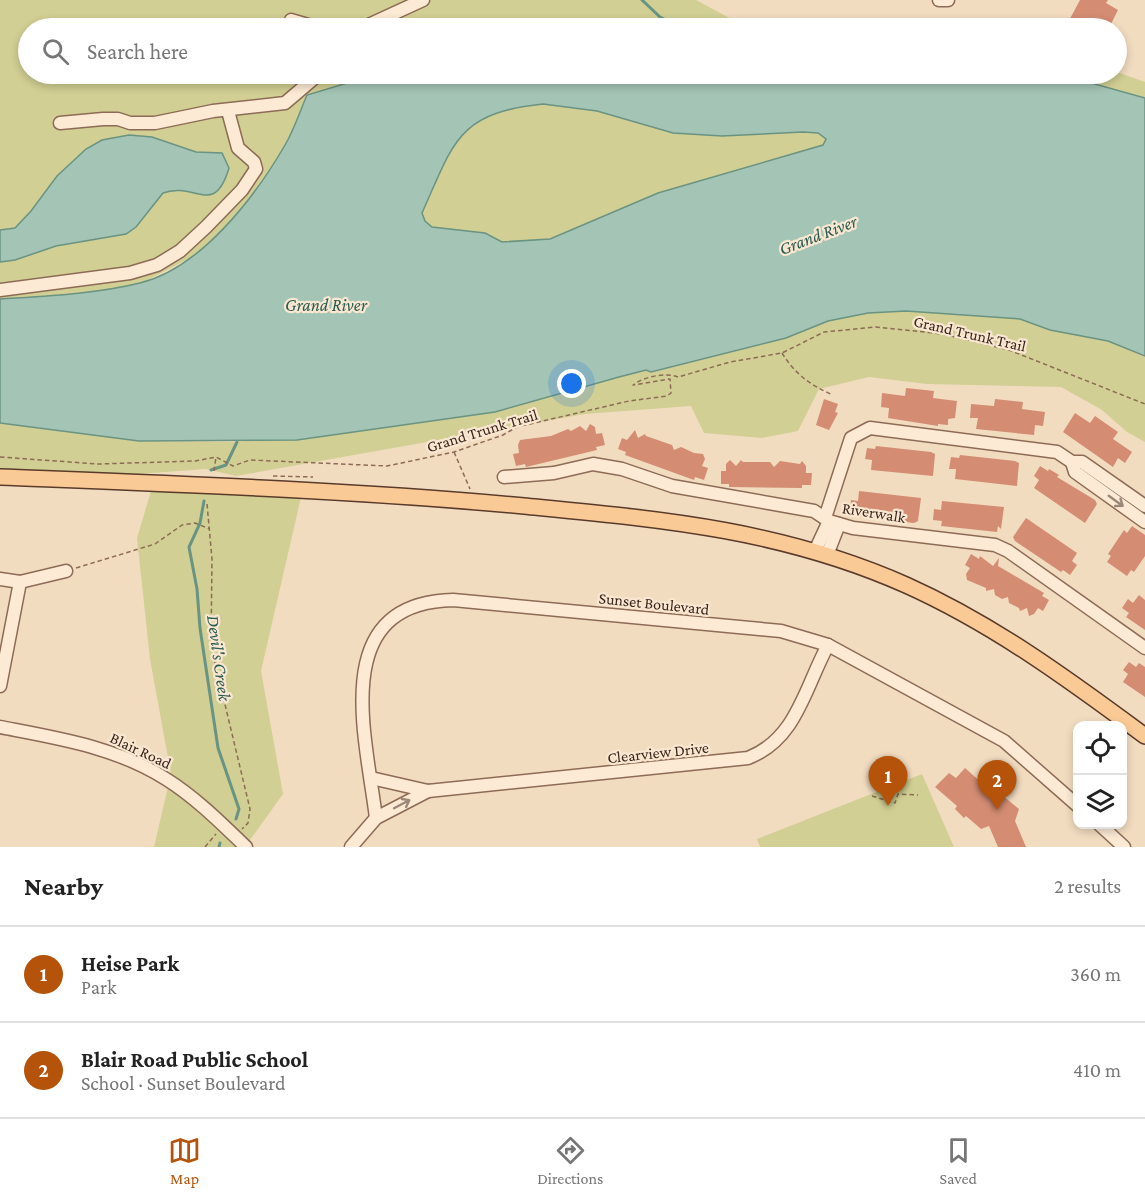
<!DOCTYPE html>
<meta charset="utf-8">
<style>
:root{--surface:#fff;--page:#f6f6f6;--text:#222;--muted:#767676;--line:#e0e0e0;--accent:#b45309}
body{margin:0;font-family:"Crimson Pro",serif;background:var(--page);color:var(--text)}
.controls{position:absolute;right:18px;bottom:18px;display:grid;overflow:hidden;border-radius:12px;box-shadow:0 3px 9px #0003}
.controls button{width:54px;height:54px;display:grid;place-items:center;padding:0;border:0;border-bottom:2px solid var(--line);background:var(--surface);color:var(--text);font:30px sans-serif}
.you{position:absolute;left:572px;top:384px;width:21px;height:21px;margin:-15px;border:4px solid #fff;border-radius:50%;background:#1a73e8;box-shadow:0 0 0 9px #1a73e833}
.badge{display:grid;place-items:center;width:39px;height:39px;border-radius:50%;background:var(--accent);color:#fff;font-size:20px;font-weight:700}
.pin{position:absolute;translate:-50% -50px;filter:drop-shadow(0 2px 3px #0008)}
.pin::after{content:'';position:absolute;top:32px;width:21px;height:18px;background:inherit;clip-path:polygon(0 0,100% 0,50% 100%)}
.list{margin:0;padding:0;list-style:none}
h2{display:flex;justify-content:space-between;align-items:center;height:78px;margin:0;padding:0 24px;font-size:26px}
h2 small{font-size:20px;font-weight:400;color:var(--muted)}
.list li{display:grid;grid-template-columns:39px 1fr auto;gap:18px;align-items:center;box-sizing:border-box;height:96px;padding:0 24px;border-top:2px solid var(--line)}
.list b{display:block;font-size:22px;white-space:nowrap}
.list p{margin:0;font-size:20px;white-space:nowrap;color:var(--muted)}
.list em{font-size:20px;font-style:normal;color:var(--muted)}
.icon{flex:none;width:33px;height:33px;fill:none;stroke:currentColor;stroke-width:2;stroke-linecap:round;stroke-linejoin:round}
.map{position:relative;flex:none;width:1145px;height:847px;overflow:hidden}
.search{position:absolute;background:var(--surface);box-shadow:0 3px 9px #0003;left:18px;right:18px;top:18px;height:66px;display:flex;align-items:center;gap:15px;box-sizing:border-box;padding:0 21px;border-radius:33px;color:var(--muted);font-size:22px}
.sheet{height:270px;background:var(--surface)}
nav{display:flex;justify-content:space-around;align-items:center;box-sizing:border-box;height:84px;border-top:2px solid var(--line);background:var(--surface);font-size:16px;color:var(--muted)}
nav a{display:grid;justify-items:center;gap:3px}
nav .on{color:var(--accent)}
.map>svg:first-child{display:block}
.green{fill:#d1cf93}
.water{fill:#a4c4b5;stroke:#699382;stroke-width:1.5;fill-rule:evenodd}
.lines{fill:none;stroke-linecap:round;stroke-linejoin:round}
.stream{stroke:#699382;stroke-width:3}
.building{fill:#d48c73}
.minor-casing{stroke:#8d6b56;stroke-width:15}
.major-casing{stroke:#5a3a2b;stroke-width:18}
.path{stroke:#8d6b56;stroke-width:1.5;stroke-dasharray:4.5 3;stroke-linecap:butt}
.minor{stroke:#fcead4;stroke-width:12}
.major{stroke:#f9ca95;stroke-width:15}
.oneway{stroke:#9c8878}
.labels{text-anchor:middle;stroke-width:4.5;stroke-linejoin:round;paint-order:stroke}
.street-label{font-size:16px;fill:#3b261c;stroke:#f9e7d1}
.water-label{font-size:18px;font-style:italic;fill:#2a5c51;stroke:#f9e7d1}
</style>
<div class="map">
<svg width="1145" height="847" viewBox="0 0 1145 847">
<rect width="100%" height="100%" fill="#f2dcc0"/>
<g class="green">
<path d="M0 0H696L735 21 801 28H28V74H383L269 187 192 257 142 283 54 303 0 299Z"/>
<path d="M918 18 962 28H804Z"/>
<path d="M1117 72 1145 82V98L1059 74Z"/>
<path d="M543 104 597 111 673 133 722 136 803 132 818 133 826 139 823 145 658 193 550 239 502 242 485 233 432 227 425 221 422 213C454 142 457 113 543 104Z"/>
<path d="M906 311 1020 319 1050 330 1108 341 1145 356V442L1127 432 1102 410 1061 387 927 384 869 377 819 389 798 431 762 438 704 433 691 406 585 414 236 476 206 469 124 475 0 469V423L139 441 237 442 495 412 619 377 646 370 652 372 786 338 828 321 868 313Z"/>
<path d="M151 491 302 493 261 671 283 794 245 847H154L171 774 150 659 137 538Z"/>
<path d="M922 774 954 847H760L757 839Z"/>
</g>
<g class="water">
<path d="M377 74H653L668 81 727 74H1059L1145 98V356L1108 341 1050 330 1020 319 906 311 868 313 828 321 786 338 651 372 646 370 619 377 495 412 297 440 139 441 0 423V299C46 296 95 294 140 283 201 268 255 197 285 145 294 130 300 111 307 95ZM543 104 597 111 673 133 722 136 803 132 818 133 826 139 823 145 658 193 550 239 502 242 485 233 432 227 425 221 422 213C454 142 457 113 543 104Z"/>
<path d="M129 135 152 137 196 152 222 153 229 168C214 218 195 181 163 193L136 227 126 234 56 246 15 260 0 262V230L15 228 31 211 57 176 86 149 102 140Z"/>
</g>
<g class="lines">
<g class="stream">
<path d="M642 0 660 17 681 28"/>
<path d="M211 470 226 465 237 442"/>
<path d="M204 501 200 523 189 547 197 589 200 628 218 748 239 809 236 819"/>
<path d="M219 847 220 843"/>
</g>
</g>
<g class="building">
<path d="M1080 0H1108L1106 3 1118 10 1109 28H1065Z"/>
<path d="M906 388 934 391 933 398 957 401 955 418 948 419V425L938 424V426L888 418 889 408 881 407 882 393 905 396Z"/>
<path d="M824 399 838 404 835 412 838 413 829 430 816 425Z"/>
<path d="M995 399 1023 402 1022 409 1045 412 1043 426 1035 425 1034 435 976 429 978 418H970L971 404 994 406Z"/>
<path d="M1075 413 1090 423 1095 416 1118 432 1113 439 1132 452 1125 463 1118 458 1113 467 1063 432Z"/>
<path d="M590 424 595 427 596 434 602 433 605 445 596 447 597 450 526 467 525 464 516 466 513 454 519 453 518 445 520 440 551 436 568 429 571 431 580 426 586 431Z"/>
<path d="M635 430 638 438 645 434 646 436 672 445 674 450 681 447 694 453 703 454 705 459 702 466 708 468 704 480 695 477 694 480 625 455 626 452 618 449 622 438 627 440Z"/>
<path d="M876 446 931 452 935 454 933 476 871 470 872 460 865 459 867 448 875 449Z"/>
<path d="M960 455 1015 461 1019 463 1017 486 955 479 956 469H949L951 457 959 458Z"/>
<path d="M730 460 736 466 741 460 743 462H770L774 467 780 461 800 464 802 461 806 466V473H812L811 485H802V488L729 487V484H721V471H726V464Z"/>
<path d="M1040 466 1048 471 1049 469 1059 475 1057 477 1095 500 1097 504 1085 523 1034 488 1039 480 1034 476Z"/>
<path d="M859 491 921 498 918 521 914 523 858 516 859 513 850 512 851 500 858 501Z"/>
<path d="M942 501 1004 507 1001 529 998 526 997 532 941 526 942 521 933 520 934 509 941 510Z"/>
<path d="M1026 518 1077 553 1072 561 1077 565 1070 575 1063 570 1061 572 1015 541 1013 537Z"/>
<path d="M1132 526 1145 535V556L1134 572 1131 570 1127 576 1107 562 1111 556 1108 554 1124 530 1127 533Z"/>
<path d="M971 554 979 559 980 556 993 566 999 558 998 566 1044 593 1042 596 1049 600 1043 611 1038 608 1034 614 1029 616 1027 608 1020 611 1019 608 1009 603 1008 597 1002 599 995 595 994 589 986 591V588L967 580 966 574 970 568 965 565Z"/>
<path d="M1139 595 1145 600V630L1126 617 1129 613 1122 608 1128 599 1133 603Z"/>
<path d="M1129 662 1136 667 1139 663 1145 667V697L1123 682 1128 674 1123 670Z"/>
<path d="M965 768 983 784 985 781 1019 809 1015 821 1026 847H998L989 826 981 829 966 816 964 818 955 809 957 806 935 787 949 773 956 778Z"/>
</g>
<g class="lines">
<defs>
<g id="minor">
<path d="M939 0H948"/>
<path d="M291 20 318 28"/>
<path d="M362 28 423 0"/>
<path d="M60 123 103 119H118L130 123H155L213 111 285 103 319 74"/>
<path d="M0 290 130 273 157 265 180 251 206 227 242 190 256 169 254 162 238 148 228 111"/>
<path d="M1072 462 1075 472 1145 522"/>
<path d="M504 477 554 473 593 464 622 469 672 486 814 511 829 521 853 528 995 545 1008 551 1145 648"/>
<path d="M825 518 851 438 870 428 1057 452 1072 462H1082L1145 506"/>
<path d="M815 551 829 521"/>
<path d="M827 555 839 524"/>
<path d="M0 579 20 582 66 571"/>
<path d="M0 686 20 582"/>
<path d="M0 727C57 738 116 747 166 779 195 797 221 823 246 847"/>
<path d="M371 778 428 791 748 758C797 739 805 687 828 645"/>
<path d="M376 818C366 736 327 603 453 600L781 631 828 645 1004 741 1078 806"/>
<path d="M1099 824 1124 847"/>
<path d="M351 847 376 818 428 791"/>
</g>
<path id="major" d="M0 477C175 484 349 490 524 506 658 519 780 529 906 585 993 624 1068 679 1145 736"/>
</defs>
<use href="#minor" class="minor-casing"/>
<use href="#major" class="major-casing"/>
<g class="path">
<path d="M782 353C795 374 810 385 833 395"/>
<path d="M454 452 470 489"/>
<path d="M0 457 98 464 195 461 216 457 233 466 250 460 387 466 454 452 503 435 517 427 629 401 667 396 671 393 670 379 633 385C643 377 665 372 678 377L730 362 782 353 824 332 876 327 943 334 1009 350 1145 404"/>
<path d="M214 471 216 457"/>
<path d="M273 476 313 477"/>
<path d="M207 504 212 559 211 646 250 809 248 823 242 829"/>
<path d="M76 568 155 544 182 525 195 523 210 529"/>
<path d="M872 796 895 803 898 794 918 795"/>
<path d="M205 847 216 834"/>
</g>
<use href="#minor" class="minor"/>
<use href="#major" class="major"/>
</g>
<defs><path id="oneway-shaft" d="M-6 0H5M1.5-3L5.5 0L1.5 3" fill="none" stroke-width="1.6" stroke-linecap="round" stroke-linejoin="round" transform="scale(1.5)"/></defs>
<g class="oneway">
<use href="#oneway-shaft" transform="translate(1116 501) rotate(36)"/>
<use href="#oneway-shaft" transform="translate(402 804) rotate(-28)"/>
</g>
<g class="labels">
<g class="street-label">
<text transform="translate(970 333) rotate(13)" y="6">Grand Trunk Trail</text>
<text transform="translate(482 430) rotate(-17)" y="6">Grand Trunk Trail</text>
<text transform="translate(874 512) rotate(9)" y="6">Riverwalk</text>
<text transform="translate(654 603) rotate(6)" y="6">Sunset Boulevard</text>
<text transform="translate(141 750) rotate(25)" y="6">Blair Road</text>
<text transform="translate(658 752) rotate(-6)" y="6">Clearview Drive</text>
</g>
<g class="water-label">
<text transform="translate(818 235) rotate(-21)" y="6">Grand River</text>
<text x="326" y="311">Grand River</text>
<text transform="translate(219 658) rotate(82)" y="6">Devil's Creek</text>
</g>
</g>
</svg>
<div class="controls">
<button><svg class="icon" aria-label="locate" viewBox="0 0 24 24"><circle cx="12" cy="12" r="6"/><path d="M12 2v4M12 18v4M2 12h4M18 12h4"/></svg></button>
<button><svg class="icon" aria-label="layers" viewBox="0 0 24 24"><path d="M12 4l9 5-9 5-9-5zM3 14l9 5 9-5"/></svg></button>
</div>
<div class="you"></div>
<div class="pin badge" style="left:888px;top:806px">1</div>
<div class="pin badge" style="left:997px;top:810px">2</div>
<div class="search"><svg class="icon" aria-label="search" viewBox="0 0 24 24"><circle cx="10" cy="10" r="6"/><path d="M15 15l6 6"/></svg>Search here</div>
</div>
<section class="sheet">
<h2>Nearby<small>2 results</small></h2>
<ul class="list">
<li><span class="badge">1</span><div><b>Heise Park</b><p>Park</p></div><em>360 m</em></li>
<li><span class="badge">2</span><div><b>Blair Road Public School</b><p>School · Sunset Boulevard</p></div><em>410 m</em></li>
</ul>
</section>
<nav>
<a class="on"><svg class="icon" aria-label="map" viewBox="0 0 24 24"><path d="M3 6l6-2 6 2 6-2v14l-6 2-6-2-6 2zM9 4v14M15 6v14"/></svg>Map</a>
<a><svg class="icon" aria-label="directions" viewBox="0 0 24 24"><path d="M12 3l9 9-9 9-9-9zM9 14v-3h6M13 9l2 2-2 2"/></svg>Directions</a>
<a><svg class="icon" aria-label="saved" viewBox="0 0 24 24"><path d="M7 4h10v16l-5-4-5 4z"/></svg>Saved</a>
</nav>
